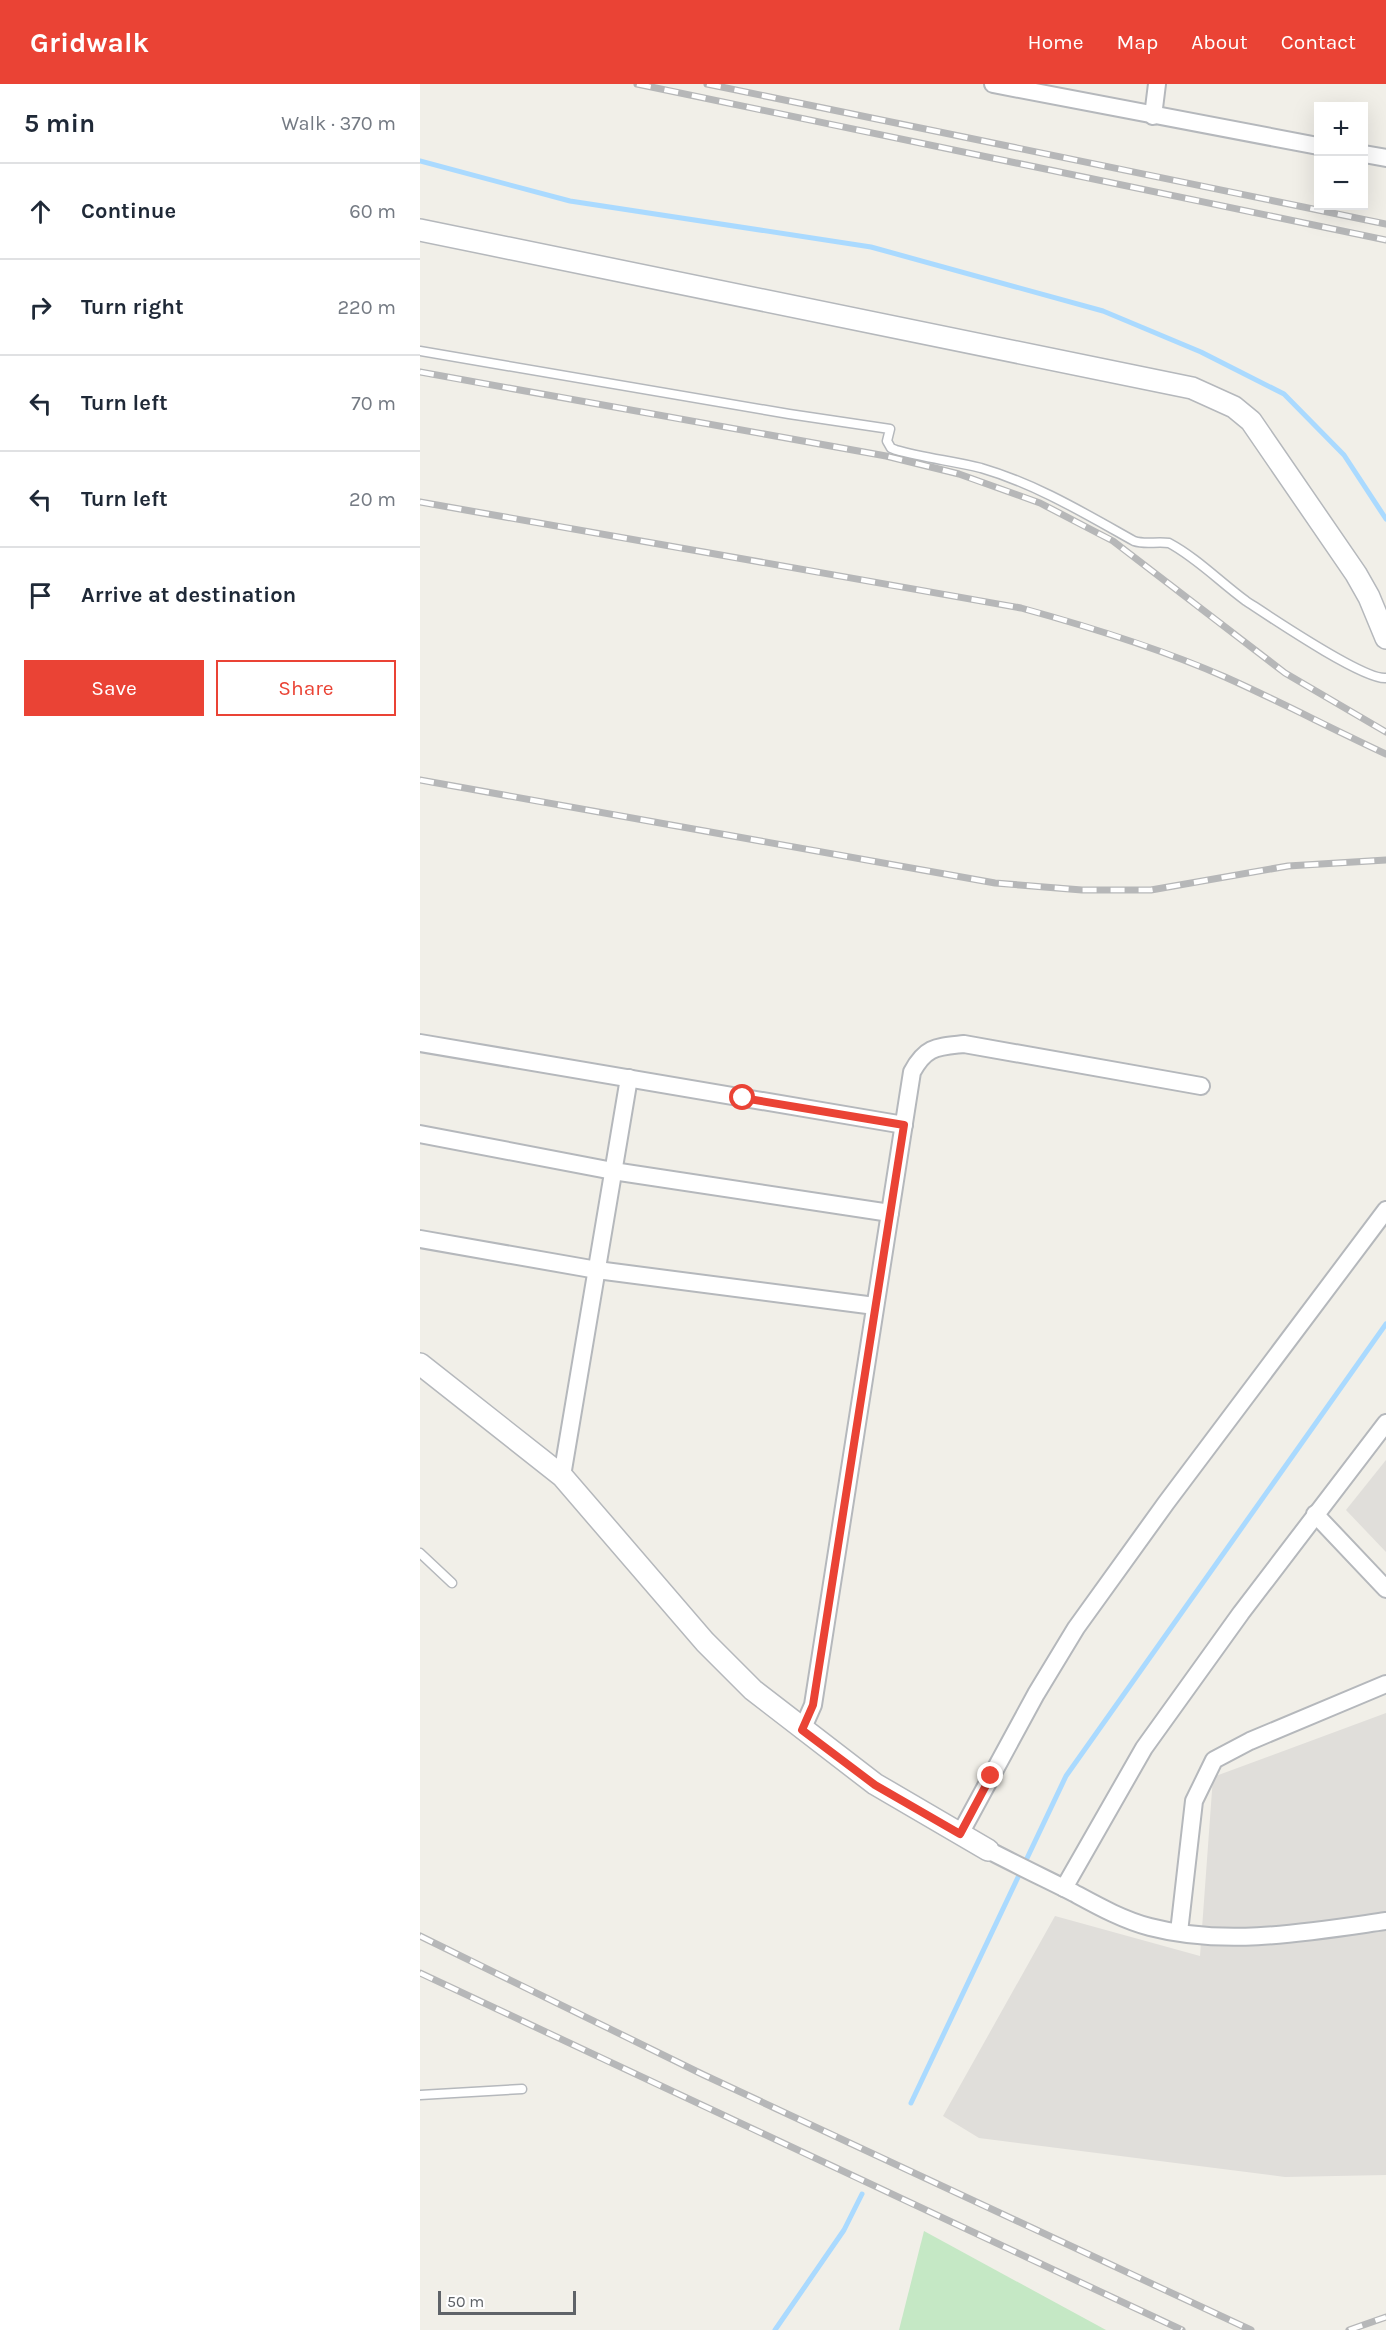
<!DOCTYPE html>
<meta charset="utf-8">
<style>
:root{--surface:#fff;--page:#f6f6f7;--text:#1f2937;--muted:#747a83;--line:#e0e1e3;--accent:#ea4335}
body{margin:0;font-family:Karla,sans-serif;background:var(--page);color:var(--text)}
.controls{position:absolute;right:18px;top:18px;display:grid;overflow:hidden;border-radius:0px;box-shadow:0 6px 24px #0002}
.controls button{width:54px;height:54px;display:grid;place-items:center;padding:0;border:0;border-bottom:2px solid var(--line);background:var(--surface);color:var(--text);font:30px sans-serif}
.scale{position:absolute;left:18px;bottom:15px;width:138px;box-sizing:border-box;padding-left:6px;border:3px solid #5f6368;border-top:0;font-size:16px;line-height:21px;white-space:nowrap;color:#5f6368;-webkit-text-stroke:4px #fff;paint-order:stroke}
.stop{position:absolute;width:18px;height:18px;margin:-14px;border:4px solid #ea4335;border-radius:50%;background:#fff}
.stop.end{background:#ea4335;border-color:#fff;box-shadow:0 2px 6px #0008}
.list{margin:0;padding:0;list-style:none}
h2{display:flex;justify-content:space-between;align-items:center;height:78px;margin:0;padding:0 24px;font-size:26px}
h2 small{font-size:20px;font-weight:400;color:var(--muted)}
.list li{display:grid;grid-template-columns:39px 1fr auto;gap:18px;align-items:center;box-sizing:border-box;height:96px;padding:0 24px;border-top:2px solid var(--line)}
.list b{display:block;font-size:22px;white-space:nowrap}
.list em{font-size:20px;font-style:normal;color:var(--muted)}
.actions{display:flex;gap:12px;padding:18px 24px}
.actions a{flex:1;padding:14px 0;border:2px solid var(--accent);border-radius:0px;text-align:center;font-size:21px;color:var(--accent)}
.actions .main{background:var(--accent);color:#fff}
.icon{flex:none;width:33px;height:33px;fill:none;stroke:currentColor;stroke-width:2;stroke-linecap:round;stroke-linejoin:round}
.map{position:relative;flex:none;width:966px;height:2246px;overflow:hidden}
header{display:flex;align-items:center;gap:36px;box-sizing:border-box;height:84px;padding:0 30px;background:var(--accent);color:#fff}
header strong{font-size:28px}
nav{display:flex;gap:33px;margin-inline-start:auto;font-size:21px}
main{display:flex}
aside{flex:1;background:var(--surface)}
.map>svg:first-child{display:block}
.industrial{fill:#e0deda}
.green{fill:#c5e8c5}
.lines{fill:none;stroke-linecap:round;stroke-linejoin:round}
.stream{stroke:#aadaff;stroke-width:5}
.service-casing{stroke:#b5b8bc;stroke-width:11}
.minor-casing{stroke:#b5b8bc;stroke-width:20}
.tertiary-casing{stroke:#b5b8bc;stroke-width:24}
.service{stroke:#fff;stroke-width:8}
.minor{stroke:#fff;stroke-width:16}
.tertiary{stroke:#fff;stroke-width:21}
.rail-casing{stroke:#b6b7b8;stroke-width:7}
.rail{stroke:#fff;stroke-width:4.5;stroke-dasharray:14;stroke-linecap:butt}
.route{stroke:#ea4335;stroke-width:8}
</style>
<header>
<strong>Gridwalk</strong>
<nav><a>Home</a><a>Map</a><a>About</a><a>Contact</a></nav>
</header>
<main>
<aside>
<h2>5 min<small>Walk · 370 m</small></h2>
<ul class="list">
<li><svg class="icon" aria-label="ahead" viewBox="0 0 24 24"><path d="M12 20V5M6 11l6-6 6 6"/></svg><div><b>Continue</b></div><em>60 m</em></li>
<li><svg class="icon" aria-label="right" viewBox="0 0 24 24"><path d="M7 20v-9h11M14 6l5 5-5 5"/></svg><div><b>Turn right</b></div><em>220 m</em></li>
<li><svg class="icon" aria-label="left" viewBox="0 0 24 24"><path d="M17 20v-9H6M10 6l-5 5 5 5"/></svg><div><b>Turn left</b></div><em>70 m</em></li>
<li><svg class="icon" aria-label="left" viewBox="0 0 24 24"><path d="M17 20v-9H6M10 6l-5 5 5 5"/></svg><div><b>Turn left</b></div><em>20 m</em></li>
<li><svg class="icon" aria-label="arrive" viewBox="0 0 24 24"><path d="M6 21V4h12l-3 4 3 4H6"/></svg><div><b>Arrive at destination</b></div></li>
</ul>
<div class="actions"><a class="main">Save</a><a>Share</a></div>
</aside>
<div class="map">
<svg width="966" height="2246" viewBox="0 0 966 2246">
<rect width="100%" height="100%" fill="#f1efe8"/>
<g class="industrial">
<path d="M966 1376V1468L926 1426Z"/>
<path d="M966 1629V2091L865 2093 559 2054 523 2032 635 1832 780 1872 793 1693Z"/>
</g>
<path class="green" d="M504 2147 686 2246H479Z"/>
<g class="lines">
<g class="stream">
<path d="M0 77 150 117 451 163 683 227 781 268 864 310 924 371 966 435"/>
<path d="M491 2019 646 1692 966 1240"/>
<path d="M355 2246 424 2146 442 2110"/>
</g>
<defs>
<g id="service">
<path d="M0 267 369 330 470 345 467 357 471 364 476 366C504 374 533 377 561 384 616 400 664 429 714 457 726 461 736 457 749 459 777 474 800 498 826 517 849 532 943 596 966 594"/>
<path d="M0 1469 32 1499"/>
<path d="M0 2011 102 2005"/>
</g>
<g id="minor">
<path d="M573 0 898 62"/>
<path d="M733 32 737 0"/>
<path d="M944 70 966 74"/>
<path d="M0 959 484 1041"/>
<path d="M0 1050 193 1087 470 1129"/>
<path d="M0 1155 177 1186 455 1222"/>
<path d="M142 1392 209 994"/>
<path d="M895 1430 966 1505"/>
<path d="M382 1646 393 1621 492 988C506 962 517 963 544 960L781 1002"/>
<path d="M540 1750 616 1610 656 1544 746 1419 966 1126"/>
<path d="M568 1766C597 1781 626 1795 654 1809 678 1822 703 1836 730 1843 806 1863 889 1848 966 1837"/>
<path d="M644 1804 724 1664 821 1529 966 1339"/>
<path d="M759 1848 774 1717 794 1676 830 1657 966 1600"/>
</g>
<g id="tertiary">
<path d="M0 146 772 304 814 323 831 337 936 490 949 513 966 554"/>
<path d="M0 1280 142 1392 285 1558 333 1606 455 1700 568 1766"/>
</g>
</defs>
<use href="#service" class="service-casing"/>
<use href="#minor" class="minor-casing"/>
<use href="#tertiary" class="tertiary-casing"/>
<use href="#service" class="service"/>
<use href="#minor" class="minor"/>
<use href="#tertiary" class="tertiary"/>
<defs>
<g id="rail">
<path d="M217 0 966 156"/>
<path d="M287 0 966 140"/>
<path d="M0 288 466 372 539 390 620 419 693 457 865 589 966 648"/>
<path d="M0 418 601 524C670 543 739 564 805 593 859 617 912 645 966 670"/>
<path d="M0 696 575 799 662 806H731L868 782 966 776"/>
<path d="M0 1852 284 1991 831 2246"/>
<path d="M0 1889 762 2246"/>
<path d="M929 2246 966 2233"/>
</g>
</defs>
<use href="#rail" class="rail-casing"/>
<use href="#rail" class="rail"/>
</g>
<g class="lines">
<path class="route" d="M323 1014 484 1041 393 1621 382 1646 455 1701 540 1750 571 1692"/>
</g>
</svg>
<div class="controls">
<button>+</button>
<button>−</button>
</div>
<div class="scale">50 m</div>
<div class="stop" style="left:323px;top:1014px"></div>
<div class="stop end" style="left:571px;top:1692px"></div>
</div>
</main>
